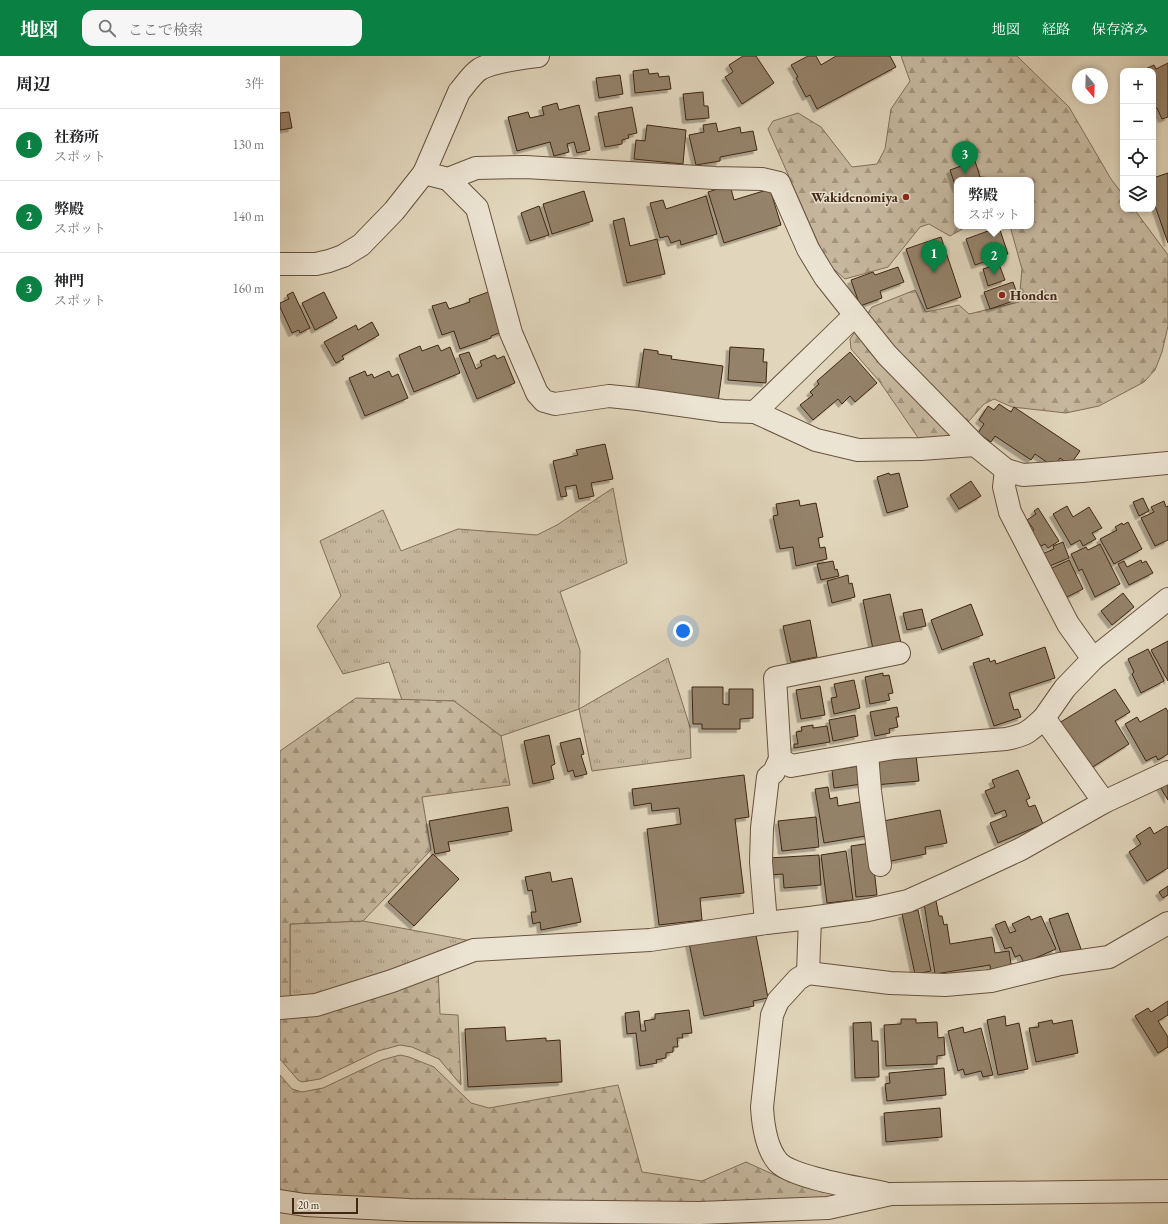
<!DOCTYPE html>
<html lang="ja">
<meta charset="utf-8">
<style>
:root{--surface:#fff;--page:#f6f6f6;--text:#202124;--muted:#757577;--line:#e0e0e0;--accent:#0b8043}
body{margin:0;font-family:"EB Garamond","Noto Serif JP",serif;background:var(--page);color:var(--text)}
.controls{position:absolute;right:12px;top:12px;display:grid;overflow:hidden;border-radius:8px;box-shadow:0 2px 6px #0003}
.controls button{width:36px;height:36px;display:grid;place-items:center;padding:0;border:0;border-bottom:1px solid var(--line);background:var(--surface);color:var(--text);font:20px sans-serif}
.compass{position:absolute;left:792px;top:12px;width:36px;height:36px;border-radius:50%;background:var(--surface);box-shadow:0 2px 6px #0003;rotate:161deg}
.scale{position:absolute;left:12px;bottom:10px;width:66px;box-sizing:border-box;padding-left:4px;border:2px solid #402613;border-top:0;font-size:11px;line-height:14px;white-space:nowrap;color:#402613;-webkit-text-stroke:3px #ece4d3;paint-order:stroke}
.you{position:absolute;left:403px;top:575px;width:14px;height:14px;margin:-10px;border:3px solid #fff;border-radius:50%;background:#1a73e8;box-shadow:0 0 0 6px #1a73e833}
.badge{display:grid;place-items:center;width:26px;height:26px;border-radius:50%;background:var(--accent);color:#fff;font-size:13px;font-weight:700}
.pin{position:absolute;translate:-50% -33px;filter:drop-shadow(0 1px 2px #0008)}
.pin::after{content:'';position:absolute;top:21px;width:14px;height:12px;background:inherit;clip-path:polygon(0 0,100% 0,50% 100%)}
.popup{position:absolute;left:674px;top:121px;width:80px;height:52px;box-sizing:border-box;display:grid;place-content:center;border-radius:8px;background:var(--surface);filter:drop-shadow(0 1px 3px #0005);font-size:13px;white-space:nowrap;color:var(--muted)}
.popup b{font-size:15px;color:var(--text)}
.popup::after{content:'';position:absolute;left:50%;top:100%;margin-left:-8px;border:8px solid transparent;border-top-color:var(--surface)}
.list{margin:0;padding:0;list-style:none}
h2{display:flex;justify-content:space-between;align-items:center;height:52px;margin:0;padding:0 16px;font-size:17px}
h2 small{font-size:13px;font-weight:400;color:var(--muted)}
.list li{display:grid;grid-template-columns:26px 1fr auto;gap:12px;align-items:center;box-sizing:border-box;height:72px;padding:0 16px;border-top:1px solid var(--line)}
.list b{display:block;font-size:15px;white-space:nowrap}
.list p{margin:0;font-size:13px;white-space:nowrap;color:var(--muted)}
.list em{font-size:13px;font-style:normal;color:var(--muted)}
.icon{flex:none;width:22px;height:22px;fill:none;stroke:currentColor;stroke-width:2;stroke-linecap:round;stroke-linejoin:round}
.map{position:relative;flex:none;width:888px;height:1168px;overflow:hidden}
header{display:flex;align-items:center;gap:24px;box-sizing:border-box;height:56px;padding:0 20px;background:var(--accent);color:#fff}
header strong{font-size:19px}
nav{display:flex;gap:22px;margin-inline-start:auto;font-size:14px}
.search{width:280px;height:36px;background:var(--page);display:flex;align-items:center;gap:10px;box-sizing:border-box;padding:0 14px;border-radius:12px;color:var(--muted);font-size:15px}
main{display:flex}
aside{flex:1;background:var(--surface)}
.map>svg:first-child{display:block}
.grass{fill:url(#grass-tufts);stroke:#836f59}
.forest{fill:url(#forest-firs);stroke:#836f59}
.building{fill:#94826b;stroke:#402613;filter:url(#shadow)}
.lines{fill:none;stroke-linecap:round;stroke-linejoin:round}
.minor-casing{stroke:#68523d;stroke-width:24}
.minor{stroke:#ece4d3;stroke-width:22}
.poi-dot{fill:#8f2418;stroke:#ece4d3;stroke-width:1.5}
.labels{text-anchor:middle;stroke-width:3;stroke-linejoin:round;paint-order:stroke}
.poi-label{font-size:14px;font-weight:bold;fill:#402613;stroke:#ece4d3;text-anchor:end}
</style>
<header>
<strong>地図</strong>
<div class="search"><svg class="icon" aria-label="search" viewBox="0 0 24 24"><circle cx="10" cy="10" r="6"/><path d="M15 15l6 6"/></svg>ここで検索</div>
<nav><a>地図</a><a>経路</a><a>保存済み</a></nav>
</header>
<main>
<aside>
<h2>周辺<small>3件</small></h2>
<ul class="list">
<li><span class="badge">1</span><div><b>社務所</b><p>スポット</p></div><em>130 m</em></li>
<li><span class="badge">2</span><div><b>弊殿</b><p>スポット</p></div><em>140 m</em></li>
<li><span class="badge">3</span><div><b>神門</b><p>スポット</p></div><em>160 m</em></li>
</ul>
</aside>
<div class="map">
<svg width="888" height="1168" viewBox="0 0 888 1168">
<defs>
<pattern id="grass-tufts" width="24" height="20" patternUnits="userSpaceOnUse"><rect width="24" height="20" fill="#c6b89f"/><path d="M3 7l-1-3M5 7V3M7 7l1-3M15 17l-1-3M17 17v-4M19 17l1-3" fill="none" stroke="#a29580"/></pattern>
<pattern id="forest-firs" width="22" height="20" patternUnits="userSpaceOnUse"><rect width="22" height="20" fill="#c6b89f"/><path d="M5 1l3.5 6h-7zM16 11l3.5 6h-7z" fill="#a29580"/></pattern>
<filter id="shadow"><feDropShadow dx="-3.5" dy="3.5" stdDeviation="0" flood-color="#0004"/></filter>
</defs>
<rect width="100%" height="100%" fill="#e1d6bc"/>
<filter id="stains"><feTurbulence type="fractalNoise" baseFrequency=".005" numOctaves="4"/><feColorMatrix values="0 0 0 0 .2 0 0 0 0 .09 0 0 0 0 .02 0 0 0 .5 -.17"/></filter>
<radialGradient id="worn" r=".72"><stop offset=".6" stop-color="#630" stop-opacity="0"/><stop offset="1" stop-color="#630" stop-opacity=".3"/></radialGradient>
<g class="grass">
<path d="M333 432 347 507 280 536 300 594 299 653 388 602 410 671 411 702 312 715 299 653 221 680 174 645 122 644 109 606 63 618 37 570 61 540 40 485 103 454 121 495 178 473 257 479 277 469Z"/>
<path d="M83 865 197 886 35 943 10 944V868Z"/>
</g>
<g class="forest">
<path d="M621 0H737L789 51 831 123 843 139V153H854L888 199V270L882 296 875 314 864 326 819 350 786 357 732 351 714 343 704 348 673 383 643 389 600 326 571 293 570 283 592 251 635 234 646 256 679 249 689 258 739 246 742 213 730 170H751V124H711L710 122 697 120 677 124V170H688L670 180 649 168 640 171 608 211 565 223 547 207 488 73 493 65 518 57 541 71 572 111 597 108 605 93 611 53 630 25Z"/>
<path d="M76 642 174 645 221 680 230 729 142 741 151 794 83 865 10 868V944L0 945V695Z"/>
<path d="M158 911 160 958 178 959 181 1029 159 1003 132 991 120 989 98 995 40 1023 22 1026 18 1024 0 1003V957Z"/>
<path d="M120 999 129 1001 154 1011 191 1047 209 1052 338 1029 362 1116 422 1125 466 1106 501 1122 576 1134 547 1142 419 1147 129 1144 26 1139 0 1135V1019L12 1033 22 1036 43 1032 102 1004Z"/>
</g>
<g class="building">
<path d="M463 0H476L494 27 462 48 445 21 453 16 449 9Z"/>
<path d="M528 0H536L541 9 556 0H610L616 11 537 53 530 39 526 41 516 22 518 21 511 9Z"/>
<path d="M888 7V61L882 63 877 52 873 54V15H861L874 9 876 13Z"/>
<path d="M368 13 369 18 378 17 379 21 389 20 391 33 355 37 353 15Z"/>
<path d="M340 19 343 38 319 42 316 22Z"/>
<path d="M423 36 424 50H428L429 62 406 64 403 38Z"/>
<path d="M277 47 279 54 299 49 310 94 297 97 294 86 287 88 289 96 274 100 270 86 237 95 228 61 248 56 250 62 264 59 262 51Z"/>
<path d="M352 51 357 77 348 79 349 82 342 84V88L325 91 318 57Z"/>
<path d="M9 56 12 72 0 74V57Z"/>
<path d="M436 67 438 76 460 71 461 77 473 75 477 94 440 101V105L416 109 409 79 424 76 423 69Z"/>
<path d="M367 69 406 74 403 108 354 103 356 84 365 85Z"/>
<path d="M695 105 701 124H677L676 132 670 114Z"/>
<path d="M888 117V187L873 144V122Z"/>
<path d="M450 129 454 144 490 133 501 169 444 187 428 136Z"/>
<path d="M304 135 313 165 272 178 263 148Z"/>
<path d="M426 140 437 178 401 189 400 184 391 187 388 180 380 182 370 147 383 144 386 153Z"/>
<path d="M259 150 269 179 250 185 241 157Z"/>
<path d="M344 162 350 190 377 183 385 218 347 227 333 165Z"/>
<path d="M719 171 728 198 695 209 686 183Z"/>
<path d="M661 181 681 241 647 253 626 193Z"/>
<path d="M719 208 725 224 708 230 703 213Z"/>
<path d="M618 211 624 226 600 235 602 242 580 250 571 224 593 216 595 219Z"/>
<path d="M733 226 739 243 710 253 704 236Z"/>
<path d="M211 235 225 275 211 280V282L180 293 174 275 162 279 152 250 166 246 169 253 190 246 189 243Z"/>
<path d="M13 236 30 272 20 277 19 274 12 277 0 251V247L9 243 7 239Z"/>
<path d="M44 236 57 262 35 274 22 247Z"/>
<path d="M92 266 99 279 62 300 64 303 56 307 44 286 76 269 78 274Z"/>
<path d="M158 289 161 295 170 291 180 317 134 336 119 299 140 290 142 295Z"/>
<path d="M450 291 484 293 483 306H487L486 327 448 324Z"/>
<path d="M364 293 378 295V298L392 300 391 303 443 310 438 346 358 335Z"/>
<path d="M189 296 196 313 202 310 200 305 215 299 217 303 224 300 235 327 197 343 179 299Z"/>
<path d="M570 296 597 327 575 346 570 340 562 348 558 343 533 364 520 349 533 339 530 336 539 328 537 325Z"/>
<path d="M85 315 87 320 92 318 94 322 109 315 112 321 118 318 128 342 85 360 69 322Z"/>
<path d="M719 348 731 356 734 351 800 395 790 409 780 402 774 411 755 398 751 404 715 380 711 386 698 377 704 368 699 364 708 350 714 354Z"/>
<path d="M325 388 333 423 311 427 314 440 299 443 296 429 285 431 287 440 281 441 273 405 298 399 296 394Z"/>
<path d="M609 417 610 419 619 417 628 451 607 457 597 421Z"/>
<path d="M691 425 701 440 679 453 670 439Z"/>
<path d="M863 442 869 455 859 460 853 446Z"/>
<path d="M519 444 520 450 536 447 543 481 538 482 540 492 545 491 547 503 516 510 513 491 500 493 493 460 498 459 496 448Z"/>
<path d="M884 445 886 451 888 450V484L875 490 861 462 874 456 871 451Z"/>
<path d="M787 450 793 461 809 451 822 472 812 477 816 483 803 490 800 484 791 489 773 458Z"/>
<path d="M758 452 779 485 768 492 765 488 761 490 751 475 754 474 747 464 756 458 754 455Z"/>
<path d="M848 466 862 493 834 508 820 483 837 474 835 471 842 467 843 469Z"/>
<path d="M783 486 789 502 767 511 762 498 774 493 773 490Z"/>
<path d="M820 488 840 528 815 541 802 513 799 515 791 498 806 491 808 494Z"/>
<path d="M789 504 803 533 783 543 768 514Z"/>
<path d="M861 504 862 507 866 505 873 517 849 529 838 508 844 505 847 511Z"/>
<path d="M553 505 555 514 557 513 559 520 541 524 537 508Z"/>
<path d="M568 519 569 528 572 527 575 541 552 547 547 525Z"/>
<path d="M843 537 854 551 832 569 821 555Z"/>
<path d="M610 538 621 587 593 593 583 544Z"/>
<path d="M691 548 703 579 662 594 651 564Z"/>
<path d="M642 553 646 570 627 574 623 557Z"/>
<path d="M530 564 537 601 511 606 503 570Z"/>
<path d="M888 585V625L871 594Z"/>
<path d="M765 591 775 622 729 637 734 654 738 653 741 661 714 670 693 607 709 602 710 606 715 604 716 608Z"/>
<path d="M868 593 884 625 861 637 852 618 854 616 848 603Z"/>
<path d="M603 617V620L609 619 613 637 608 638 610 644 590 648 585 621Z"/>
<path d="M574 624 580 652 554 658 551 642 557 641 554 628Z"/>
<path d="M540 630 545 659 521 663 516 634Z"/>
<path d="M412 631H443V648L449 649V633H473V662L460 663V673H422V668H413Z"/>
<path d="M835 633 850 656 835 665 849 688 808 714 779 667Z"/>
<path d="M617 651 619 661H616L618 671 609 673 610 677 595 680 590 656Z"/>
<path d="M886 652 888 656V698L878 704 876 700 866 705 845 668 857 661 860 666Z"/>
<path d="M575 659 578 680 553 685 549 664Z"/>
<path d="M533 669V672L547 670 550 686 514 692V688H518L516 676 522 675 521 671Z"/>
<path d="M269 679 275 708 271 710 274 723 253 728 244 685Z"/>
<path d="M300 682 304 698 301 699 307 718 295 721 293 714 288 716 280 687Z"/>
<path d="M636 699 639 725 595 729 593 704Z"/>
<path d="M579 710 582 728 554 732 552 714Z"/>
<path d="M738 714 750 742 746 744 749 751 755 749 763 768 718 787 710 767 727 760 725 754 715 758 705 735 715 731 712 724Z"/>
<path d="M464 719 469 761 455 763 464 837 420 842 422 864 379 869 367 773 401 768 399 752 372 755 371 747 354 750 352 733Z"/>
<path d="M888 723V744L879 729Z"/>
<path d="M548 731 550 743 557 741 558 750 585 745 591 779 544 787 535 733Z"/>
<path d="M228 751 232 775 168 786 170 795 155 798 149 765Z"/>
<path d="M660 754 667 787 645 791 646 798 606 806 598 766Z"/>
<path d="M536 761 539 791 502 795 498 765Z"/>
<path d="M887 770 888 772V812L867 825 849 796 861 788 856 780 870 771 874 778Z"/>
<path d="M591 787 597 839 576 841 571 790Z"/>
<path d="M566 795 573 844 547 847 541 799Z"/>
<path d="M153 798 179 823 134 870 108 846Z"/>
<path d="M539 799 541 829 504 832 503 818 490 819 489 802Z"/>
<path d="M270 816 272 826 292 822 301 866 261 874 260 866 253 868 251 856H256L252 834 248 835 245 821Z"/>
<path d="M888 830V839L883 842 879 836Z"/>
<path d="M656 845 659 860H662L664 869 667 868 670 888 712 881 715 897 729 895 732 914 711 917 710 909 655 918 644 847Z"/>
<path d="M638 854 651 915 635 918 622 858Z"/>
<path d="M788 857 801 893 782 900 769 863Z"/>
<path d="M749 860 751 864 761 860 776 893 744 907 740 899 735 901 731 891 725 893 715 869 725 865 730 877 736 875 732 868Z"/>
<path d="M475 874 488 942 473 945 474 950 424 960 409 887Z"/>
<path d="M888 945V959L878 965 888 981V991L878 997 855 960 868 952 871 956Z"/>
<path d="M409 954 412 977 402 978 403 982H397L398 991H393V996L386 997V1002L376 1004 377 1007 360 1010 356 977 347 978 345 957 359 955 361 975H366L364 965 375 963V958Z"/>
<path d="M725 960 726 970 739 967 748 1013 718 1019 707 964Z"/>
<path d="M621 963H636V967L657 966 658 982 664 981 665 999 657 1000V1008L606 1010 604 969 621 968Z"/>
<path d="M772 964 773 968 792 964 798 997 756 1006 749 972 759 971 758 967Z"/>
<path d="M591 966 592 985H598L599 1021 575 1022 573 967Z"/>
<path d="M225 971 226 985 266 982V985L280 984 282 1026 188 1031 185 973Z"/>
<path d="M683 971 684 977 701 972 713 1019 703 1021 701 1015 685 1019 683 1013 678 1015 668 975Z"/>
<path d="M664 1012 666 1039 607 1045 605 1028 610 1027 609 1017Z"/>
<path d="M660 1052 662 1081 606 1086 604 1057Z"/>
</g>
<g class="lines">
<defs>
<g id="minor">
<path d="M144 117 168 123 196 112 245 111 435 122 482 123 499 127 528 193 545 221 575 259 607 299 695 389 726 414 743 419 802 415 888 407"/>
<path d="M168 123 197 152 231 277 257 337 264 345 275 348 329 340 358 343 443 355 475 356 536 384 578 394 641 393 695 389"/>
<path d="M0 208H36L49 205 63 200 81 189 114 155 144 117 179 36C185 29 192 18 200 13 215 5 241 2 258 0"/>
<path d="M475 356 575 259"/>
<path d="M726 414 724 431 730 456 788 568 813 603"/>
<path d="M619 597 495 622 500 703 511 710 614 692 726 683C746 679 749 676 764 662"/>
<path d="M587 697 590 735 600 809"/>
<path d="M824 746 764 662 785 632 813 603 888 543"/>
<path d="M530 862 528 917 610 927 665 929 711 925 780 908 829 901 888 867"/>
<path d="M486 867 481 806 482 772 488 721 494 716 500 703"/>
<path d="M528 917 518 923 498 945 492 959 482 1051C483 1069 486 1092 498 1106 513 1122 580 1132 604 1137"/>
<path d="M0 952 36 949 112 925 194 894 370 884 486 867 530 862 588 854 628 845 668 827 741 793 824 746 888 716"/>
<path d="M0 1145 25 1149 129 1154 419 1157 548 1152 611 1138 888 1135"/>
</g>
</defs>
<use href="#minor" class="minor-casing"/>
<use href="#minor" class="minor"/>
</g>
<g class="poi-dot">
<circle cx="626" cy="141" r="4"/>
<circle cx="722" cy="239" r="4"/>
</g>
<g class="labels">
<g class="poi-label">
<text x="618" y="146">Wakidenomiya</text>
<text x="730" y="244" text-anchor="start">Honden</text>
</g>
</g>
<rect width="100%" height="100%" filter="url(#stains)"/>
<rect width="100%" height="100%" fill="url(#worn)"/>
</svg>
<div class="controls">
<button>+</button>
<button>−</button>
<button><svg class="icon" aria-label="locate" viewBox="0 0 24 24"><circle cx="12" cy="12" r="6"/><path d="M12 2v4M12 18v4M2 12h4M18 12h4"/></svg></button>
<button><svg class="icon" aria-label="layers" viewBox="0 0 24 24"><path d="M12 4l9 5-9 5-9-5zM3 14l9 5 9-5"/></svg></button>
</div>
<svg class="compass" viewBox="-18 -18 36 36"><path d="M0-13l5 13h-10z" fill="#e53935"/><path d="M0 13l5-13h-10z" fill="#757577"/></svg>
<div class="scale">20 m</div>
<div class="you"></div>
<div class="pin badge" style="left:654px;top:217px">1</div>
<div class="pin badge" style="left:714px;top:219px">2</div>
<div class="popup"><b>弊殿</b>スポット</div>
<div class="pin badge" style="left:685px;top:118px">3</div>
</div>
</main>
